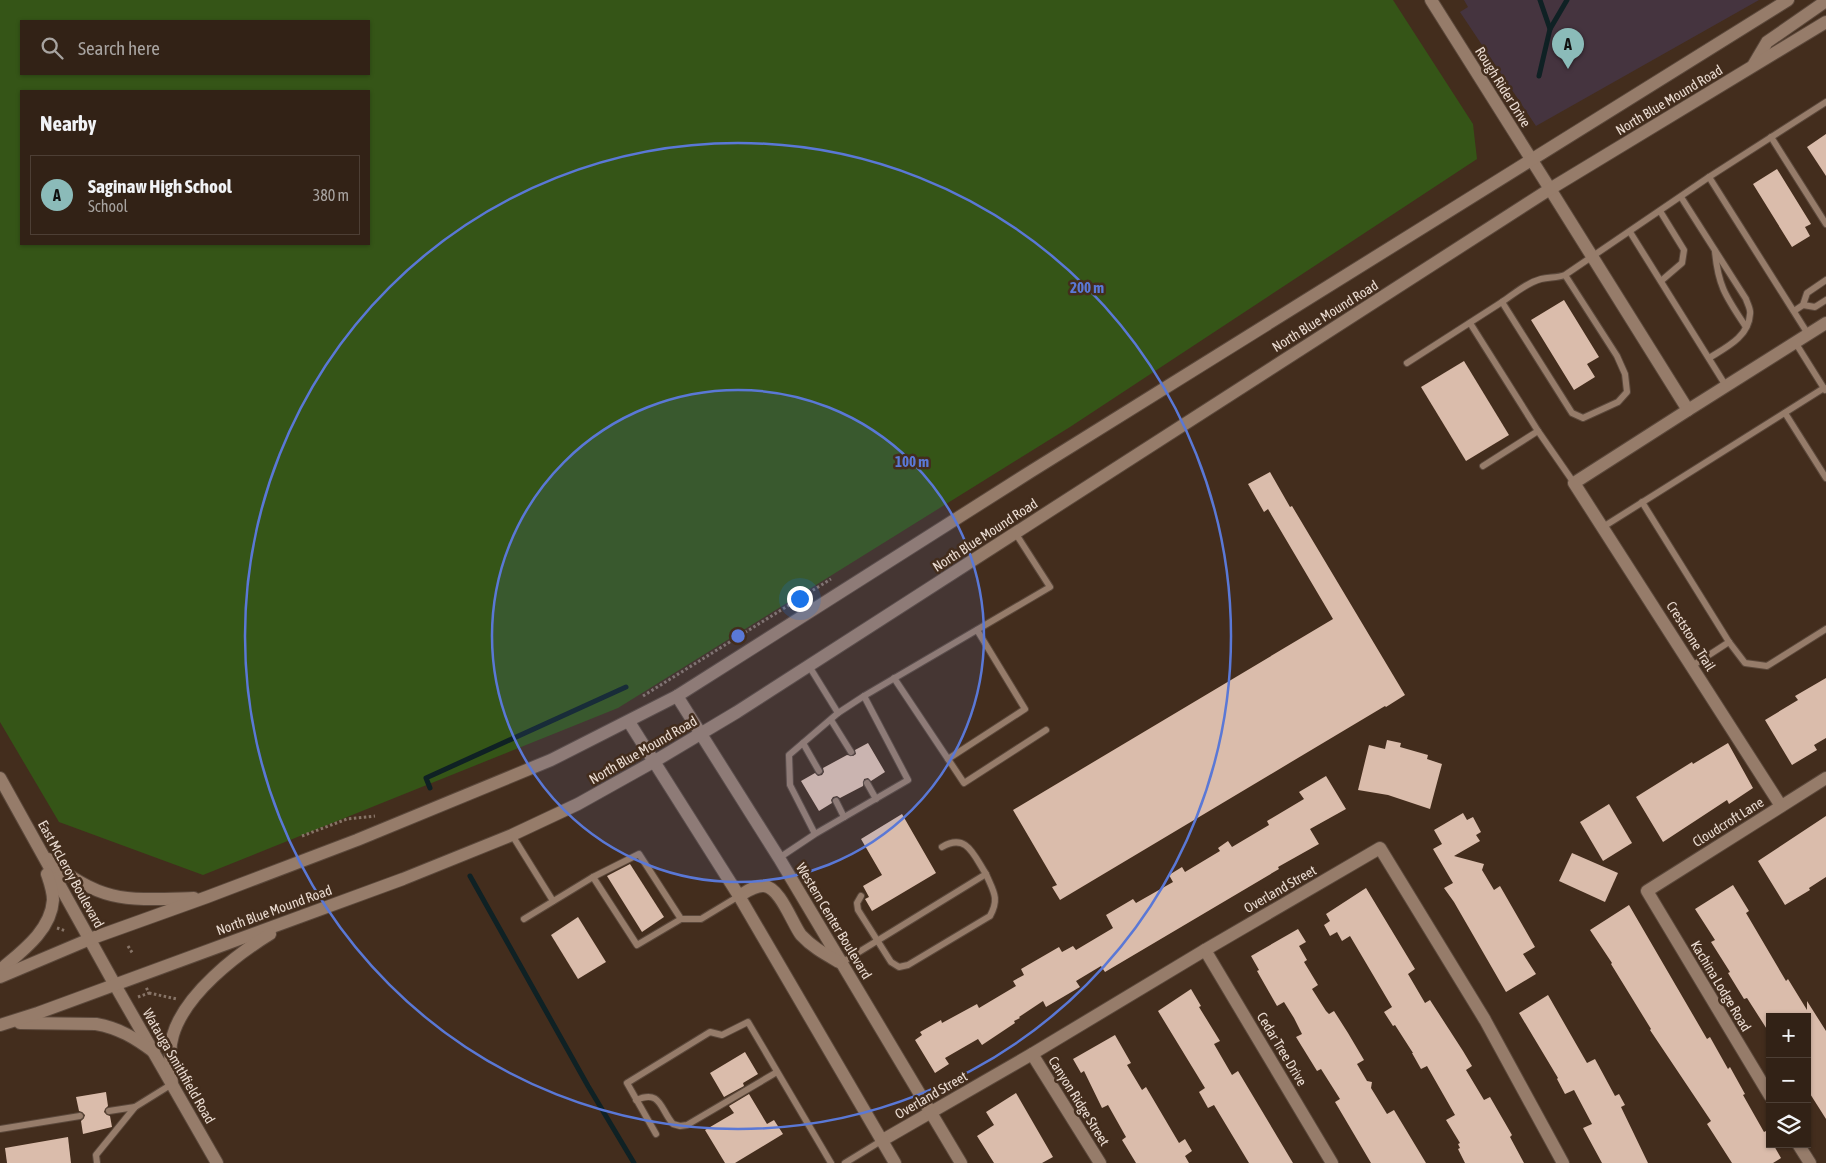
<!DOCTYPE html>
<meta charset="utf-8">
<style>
:root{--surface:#322216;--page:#3d2f23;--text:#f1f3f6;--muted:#a8a4a1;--line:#4d3f35;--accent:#8bbbb9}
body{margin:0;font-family:"Asap Condensed",sans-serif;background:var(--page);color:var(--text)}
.controls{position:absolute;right:15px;bottom:15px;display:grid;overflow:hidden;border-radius:0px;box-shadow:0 1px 4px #0004}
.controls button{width:45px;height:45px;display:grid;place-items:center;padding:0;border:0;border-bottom:1px solid var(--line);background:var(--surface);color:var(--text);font:25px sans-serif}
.you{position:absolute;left:799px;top:598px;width:18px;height:18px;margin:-12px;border:4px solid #fff;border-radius:50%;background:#1a73e8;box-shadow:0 0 0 8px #1a73e833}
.badge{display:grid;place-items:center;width:32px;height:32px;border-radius:50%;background:var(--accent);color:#111;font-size:16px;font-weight:700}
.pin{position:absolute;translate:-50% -41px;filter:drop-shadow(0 1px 2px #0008)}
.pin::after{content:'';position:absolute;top:26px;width:18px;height:15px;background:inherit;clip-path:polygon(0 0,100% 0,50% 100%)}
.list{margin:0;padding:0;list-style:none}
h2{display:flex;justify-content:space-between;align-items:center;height:65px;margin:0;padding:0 20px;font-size:21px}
h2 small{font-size:16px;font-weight:400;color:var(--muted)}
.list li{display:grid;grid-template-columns:32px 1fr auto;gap:15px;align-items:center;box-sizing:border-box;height:80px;margin:0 10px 10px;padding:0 10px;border:1px solid var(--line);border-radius:0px}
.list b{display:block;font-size:19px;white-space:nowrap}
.list p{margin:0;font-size:16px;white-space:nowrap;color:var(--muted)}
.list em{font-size:16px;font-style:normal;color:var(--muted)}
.icon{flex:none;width:28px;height:28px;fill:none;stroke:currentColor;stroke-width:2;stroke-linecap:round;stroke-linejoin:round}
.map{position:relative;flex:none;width:1826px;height:1163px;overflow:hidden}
.search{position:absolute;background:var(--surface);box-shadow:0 1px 4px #0004;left:20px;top:20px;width:350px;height:55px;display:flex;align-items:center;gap:12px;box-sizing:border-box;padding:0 18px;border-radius:0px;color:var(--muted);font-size:19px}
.panel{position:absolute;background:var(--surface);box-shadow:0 1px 4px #0004;left:20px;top:90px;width:350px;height:155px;border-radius:0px}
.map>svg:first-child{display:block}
.education{fill:#45343f}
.green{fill:#355517;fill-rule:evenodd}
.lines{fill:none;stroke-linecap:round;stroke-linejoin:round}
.stream{stroke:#0f2124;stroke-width:5}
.building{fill:#dabcab}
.lane-casing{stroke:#5b483b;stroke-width:8}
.street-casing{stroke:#5b483b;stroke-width:14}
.secondary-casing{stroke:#5b483b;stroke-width:14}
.path{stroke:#877467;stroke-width:3;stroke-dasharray:2.5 2.5;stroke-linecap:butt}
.lane{stroke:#967c6a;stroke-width:6}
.street{stroke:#967c6a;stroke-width:12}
.secondary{stroke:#967c6a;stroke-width:12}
.ring{fill:none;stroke:#5a78d6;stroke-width:2.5}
.labels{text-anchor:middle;stroke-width:5;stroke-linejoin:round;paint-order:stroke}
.street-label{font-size:14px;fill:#eadbd1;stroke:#432d1d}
.centre{fill:#5a78d6;stroke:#432d1d;stroke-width:2.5}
.ring-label{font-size:15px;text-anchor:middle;font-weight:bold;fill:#5a78d6;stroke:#432d1d;stroke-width:5;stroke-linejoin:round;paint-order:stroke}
</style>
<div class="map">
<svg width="1826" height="1163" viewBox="0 0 1826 1163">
<rect width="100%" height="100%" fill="#432d1d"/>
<path class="education" d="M1464 0H1759L1536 126 1460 12 1468 7Z"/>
<path class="green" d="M0 0H1393L1473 124 1477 159 1070 427 618 708 203 875 59 822 0 722ZM21 21H369V74H21ZM21 91H369V244H21Z"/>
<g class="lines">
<g class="stream">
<path d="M1540 0 1550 29"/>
<path d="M1539 76 1550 29 1567 0"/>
<path d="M430 788 426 778 626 687"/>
<path d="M470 876 588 1086 634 1163"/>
</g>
</g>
<g class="building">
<path d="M1826 134V176L1807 147Z"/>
<path d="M1777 169 1811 224 1805 227 1810 236 1792 247 1753 184Z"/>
<path d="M1564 300 1599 357 1587 364 1595 377 1574 390 1531 320Z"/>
<path d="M1464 361 1509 435 1466 461 1421 387Z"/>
<path d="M1270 472 1290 507 1292 506 1405 695 1386 707 1385 706 1060 900 1052 887 1057 885 1013 810 1333 619 1268 509 1264 512 1248 484Z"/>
<path d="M1826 678V738L1814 745 1817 750 1792 765 1765 720 1798 700 1795 696Z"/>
<path d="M1387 740 1401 743 1400 747 1428 755 1427 759 1442 764 1430 809 1388 795 1358 790 1369 745 1385 749Z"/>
<path d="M868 743 885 772 871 781 868 778 864 779 863 786 840 798 837 796 833 797 831 800 832 803 819 811 801 781 815 773 818 776 822 775 824 772 823 768 847 755 853 756 856 754 855 750Z"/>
<path d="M1728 743 1753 788 1729 804 1727 800 1663 842 1636 797 1692 762 1693 764Z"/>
<path d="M1326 776 1346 809 1310 829 1319 844 1278 867 1279 869 1105 972 1101 966 1076 981 1080 987 1046 1007 1043 1001 1019 1017 1020 1018 1014 1021 1015 1023 982 1045 978 1039 945 1058 949 1064 935 1073 915 1040 922 1035 920 1032 941 1020 942 1023 977 1004 979 1008 1016 986 1013 981 1024 975 1021 969 1059 947 1062 952 1073 946 1076 950 1113 928 1106 915 1133 899 1136 903 1173 882 1169 875 1182 867 1185 872 1220 851 1218 848 1228 841 1232 847 1269 825 1267 821 1304 799 1299 792Z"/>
<path d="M1609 804 1632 843 1603 861 1580 822Z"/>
<path d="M1463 813 1467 820 1473 817 1481 832 1476 835 1480 841 1454 856 1484 864 1482 870 1494 890 1500 886 1535 947 1523 954 1536 974 1506 992 1454 902 1444 888 1453 883 1433 849 1442 844 1434 830Z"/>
<path d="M902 814 936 873 872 911 865 899 869 897 863 886 882 875 861 839Z"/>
<path d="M1826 816V877L1809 888 1810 890 1785 905 1758 861Z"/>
<path d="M1572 853 1618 873 1605 902 1559 881Z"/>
<path d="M630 864 664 917 642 932 607 876Z"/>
<path d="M1733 885 1749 911 1746 913 1786 981 1788 979 1807 1010V1001L1826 1031V1119L1807 1089V1017H1770V1034L1747 998 1744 999 1728 973 1730 972 1711 942 1715 940 1695 909Z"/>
<path d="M1366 888 1415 969 1408 974 1425 1003 1430 1000 1463 1051 1472 1066 1466 1070 1484 1100 1490 1097 1512 1135 1510 1137 1524 1163H1465L1458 1149 1460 1148 1458 1144 1460 1143 1446 1120 1455 1115 1427 1066 1421 1069 1412 1053H1413L1395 1025 1393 1026 1384 1012 1392 1007 1350 936 1342 941 1337 932 1330 936 1324 925 1330 921 1326 914Z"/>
<path d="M1629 905 1707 1039 1710 1037 1728 1069 1730 1067 1745 1094 1743 1095 1764 1132 1766 1131 1770 1139V1144H1773L1781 1158 1773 1163H1732L1707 1124 1711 1121 1650 1030 1651 1029 1611 964 1612 963 1590 930Z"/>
<path d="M578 917 606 962 578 979 551 935Z"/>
<path d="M1298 929 1306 942 1299 946 1307 960 1304 962 1318 985 1312 989 1326 1011 1329 1014 1334 1011 1348 1033 1364 1060 1357 1064 1367 1081 1372 1082 1371 1088 1387 1114 1394 1110 1426 1163H1371L1335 1102 1340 1099 1321 1069 1317 1071 1296 1037 1302 1034 1294 1018 1284 1002 1277 1006 1257 971 1259 970 1251 956Z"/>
<path d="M1191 989 1201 1006 1199 1007 1220 1041 1214 1044 1232 1075 1238 1071 1293 1163H1249L1214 1105 1208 1108 1199 1092 1205 1088 1158 1011Z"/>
<path d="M1548 995 1587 1063 1595 1059 1615 1096 1619 1094 1625 1105 1621 1107 1648 1163H1602L1583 1128 1592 1124 1574 1090 1565 1094 1557 1079 1558 1078 1519 1013Z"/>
<path d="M1115 1035 1131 1063 1127 1065 1142 1090 1146 1087 1179 1143 1185 1139 1192 1151 1185 1156 1189 1163H1136L1122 1140 1126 1137 1108 1105 1102 1108 1084 1071 1081 1073 1073 1059Z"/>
<path d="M745 1052 758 1074 743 1083 744 1086 724 1097 710 1073Z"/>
<path d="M106 1092 108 1106 105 1109 104 1112 107 1115 110 1116 112 1127 83 1134 81 1121 84 1118 85 1115 82 1112 79 1111 76 1097Z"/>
<path d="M1016 1093 1053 1157 1042 1163H994L977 1136 994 1125 986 1112Z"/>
<path d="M749 1094 767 1124 774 1120 783 1134 735 1163H725L705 1130 734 1113 729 1106Z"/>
<path d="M68 1137 71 1163H7L5 1148Z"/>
</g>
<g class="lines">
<defs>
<g id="lane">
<path d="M1771 137 1826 224"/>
<path d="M1709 177 1808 334"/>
<path d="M1681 197 1746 299C1747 303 1751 309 1750 314 1749 337 1725 348 1709 358"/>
<path d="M1660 211 1684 250 1682 263 1661 281"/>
<path d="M1630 232 1726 386"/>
<path d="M1715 251C1718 287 1727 298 1746 327"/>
<path d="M1565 275 1617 356 1625 374 1627 392 1618 402 1583 418 1572 413 1502 302C1514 294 1526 283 1541 279 1549 277 1557 278 1565 275L1709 177 1826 102"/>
<path d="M1803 305 1815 307 1826 300"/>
<path d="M1794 311 1803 305 1807 293 1826 280"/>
<path d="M1470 323 1538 431 1574 483"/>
<path d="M1795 342 1825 390"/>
<path d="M1407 363 1502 302"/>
<path d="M1785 413 1826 478"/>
<path d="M1483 466 1538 431"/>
<path d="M1642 502 1729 642 1745 663 1767 666 1826 629"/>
<path d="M1603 527 1824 388"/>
<path d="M809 666 838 713"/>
<path d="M1692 666 1729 642"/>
<path d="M894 678 948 759 1025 709 977 630"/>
<path d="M864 696 1050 587 1016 534"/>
<path d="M831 720 851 752"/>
<path d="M803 743 819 771"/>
<path d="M948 759 964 783 1046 730"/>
<path d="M867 783 876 799"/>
<path d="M836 801 844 817"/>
<path d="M512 835 553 901"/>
<path d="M779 858 815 834 790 785 789 755 838 713 864 696 908 780 815 834"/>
<path d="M593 877 637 945 681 919"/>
<path d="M861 896 857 903 858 910 891 962 899 967 908 965 990 916C1000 898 993 891 986 874"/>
<path d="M524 919 593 877 639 854 681 919H701L739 896"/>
<path d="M841 963 986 874C974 856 967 832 942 847"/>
<path d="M636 1100C661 1089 660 1109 673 1124L680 1126 687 1125 777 1072"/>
<path d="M109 1111 135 1107"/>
<path d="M0 1129 80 1116"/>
<path d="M656 1134 627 1083 710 1032 722 1035 748 1022 831 1163"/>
<path d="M97 1163 96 1155 135 1107 172 1084"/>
<path d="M845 1163 881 1141"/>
</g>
<g id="street">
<path d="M1550 189 1688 410 1826 323"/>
<path d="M1688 410 1574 483 1781 806"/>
<path d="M1205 950 1332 1163"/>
<path d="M115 985 217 1163"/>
<path d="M1032 1054 1100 1163"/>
<path d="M1770 1096 1647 891 1826 778"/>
<path d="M881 1141 1032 1054 1205 950 1380 848 1485 1020 1563 1163"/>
<path d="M1798 1144 1810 1163"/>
</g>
<g id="secondary">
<path d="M1431 0 1550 189"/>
<path d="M1754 64 1767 42 1826 1"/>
<path d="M677 696 779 858 961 1163"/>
<path d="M629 722 739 896 895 1163"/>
<path d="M0 778 115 985"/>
<path d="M48 859C101 904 128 900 194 898"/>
<path d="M739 896C746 892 755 885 764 886 780 887 792 923 801 935 812 947 825 954 839 962"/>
<path d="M0 970C21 952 51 931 53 900 53 891 50 883 47 874"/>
<path d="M0 977 90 939 207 897 357 840 551 760 677 696 1030 472 1788 0"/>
<path d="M20 1023 96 1024C119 1028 135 1038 154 1052"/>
<path d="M0 1025 38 1013 403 879 512 835 578 804 655 761 737 712 1550 189 1826 22"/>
<path d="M172 1084C171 1067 168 1051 173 1035 185 994 236 955 270 934"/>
</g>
</defs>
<use href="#lane" class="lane-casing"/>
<use href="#street" class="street-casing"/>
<use href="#secondary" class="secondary-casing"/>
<g class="path">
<path d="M643 696 831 579"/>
<path d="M302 836 347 819 375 816"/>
<path d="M57 928 66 931"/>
<path d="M128 946 133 954"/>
<path d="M149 993 177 999"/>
<path d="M138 997 149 993 146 987"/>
</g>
<use href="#lane" class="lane"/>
<use href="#street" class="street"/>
<use href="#secondary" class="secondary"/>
</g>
<circle cx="738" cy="636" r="246" fill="#5a78d6" fill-opacity=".12"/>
<g class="ring">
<circle cx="738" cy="636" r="246"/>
<circle cx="738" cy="636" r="493"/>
</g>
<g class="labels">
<g class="street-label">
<text transform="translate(1503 87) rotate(58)" y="5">Rough Rider Drive</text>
<text transform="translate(1669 100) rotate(-31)" y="5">North Blue Mound Road</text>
<text transform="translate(1325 316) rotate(-32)" y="5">North Blue Mound Road</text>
<text transform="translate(985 535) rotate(-33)" y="5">North Blue Mound Road</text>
<text transform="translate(1691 636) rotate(58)" y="5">Creststone Trail</text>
<text transform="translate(643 750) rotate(-30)" y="5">North Blue Mound Road</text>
<text transform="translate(1728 822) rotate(-32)" y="5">Cloudcroft Lane</text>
<text transform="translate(71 874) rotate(61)" y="5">East McLeroy Boulevard</text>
<text transform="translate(1280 889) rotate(-30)" y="5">Overland Street</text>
<text transform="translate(274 910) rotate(-20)" y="5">North Blue Mound Road</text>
<text transform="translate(834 921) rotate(59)" y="5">Western Center Boulevard</text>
<text transform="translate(1721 986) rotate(59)" y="5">Kachina Lodge Road</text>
<text transform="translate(1282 1049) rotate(59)" y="5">Cedar Tree Drive</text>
<text transform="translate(179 1066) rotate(60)" y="5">Watauga Smithfield Road</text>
<text transform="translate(931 1095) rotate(-30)" y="5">Overland Street</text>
<text transform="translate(1079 1101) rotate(58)" y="5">Canyon Ridge Street</text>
</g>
</g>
<circle cx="738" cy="636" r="8" class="centre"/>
<g class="ring-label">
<text x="1087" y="293">200 m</text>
<text x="912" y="467">100 m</text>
</g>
</svg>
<div class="controls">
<button>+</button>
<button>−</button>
<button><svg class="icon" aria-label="layers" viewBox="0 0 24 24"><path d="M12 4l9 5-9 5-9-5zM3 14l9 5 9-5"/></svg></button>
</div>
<div class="you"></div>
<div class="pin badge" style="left:1568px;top:69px">A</div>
<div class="search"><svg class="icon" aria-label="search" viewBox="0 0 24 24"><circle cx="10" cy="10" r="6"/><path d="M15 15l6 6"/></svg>Search here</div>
<section class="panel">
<h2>Nearby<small></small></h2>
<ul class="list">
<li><span class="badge">A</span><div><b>Saginaw High School</b><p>School</p></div><em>380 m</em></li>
</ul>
</section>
</div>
